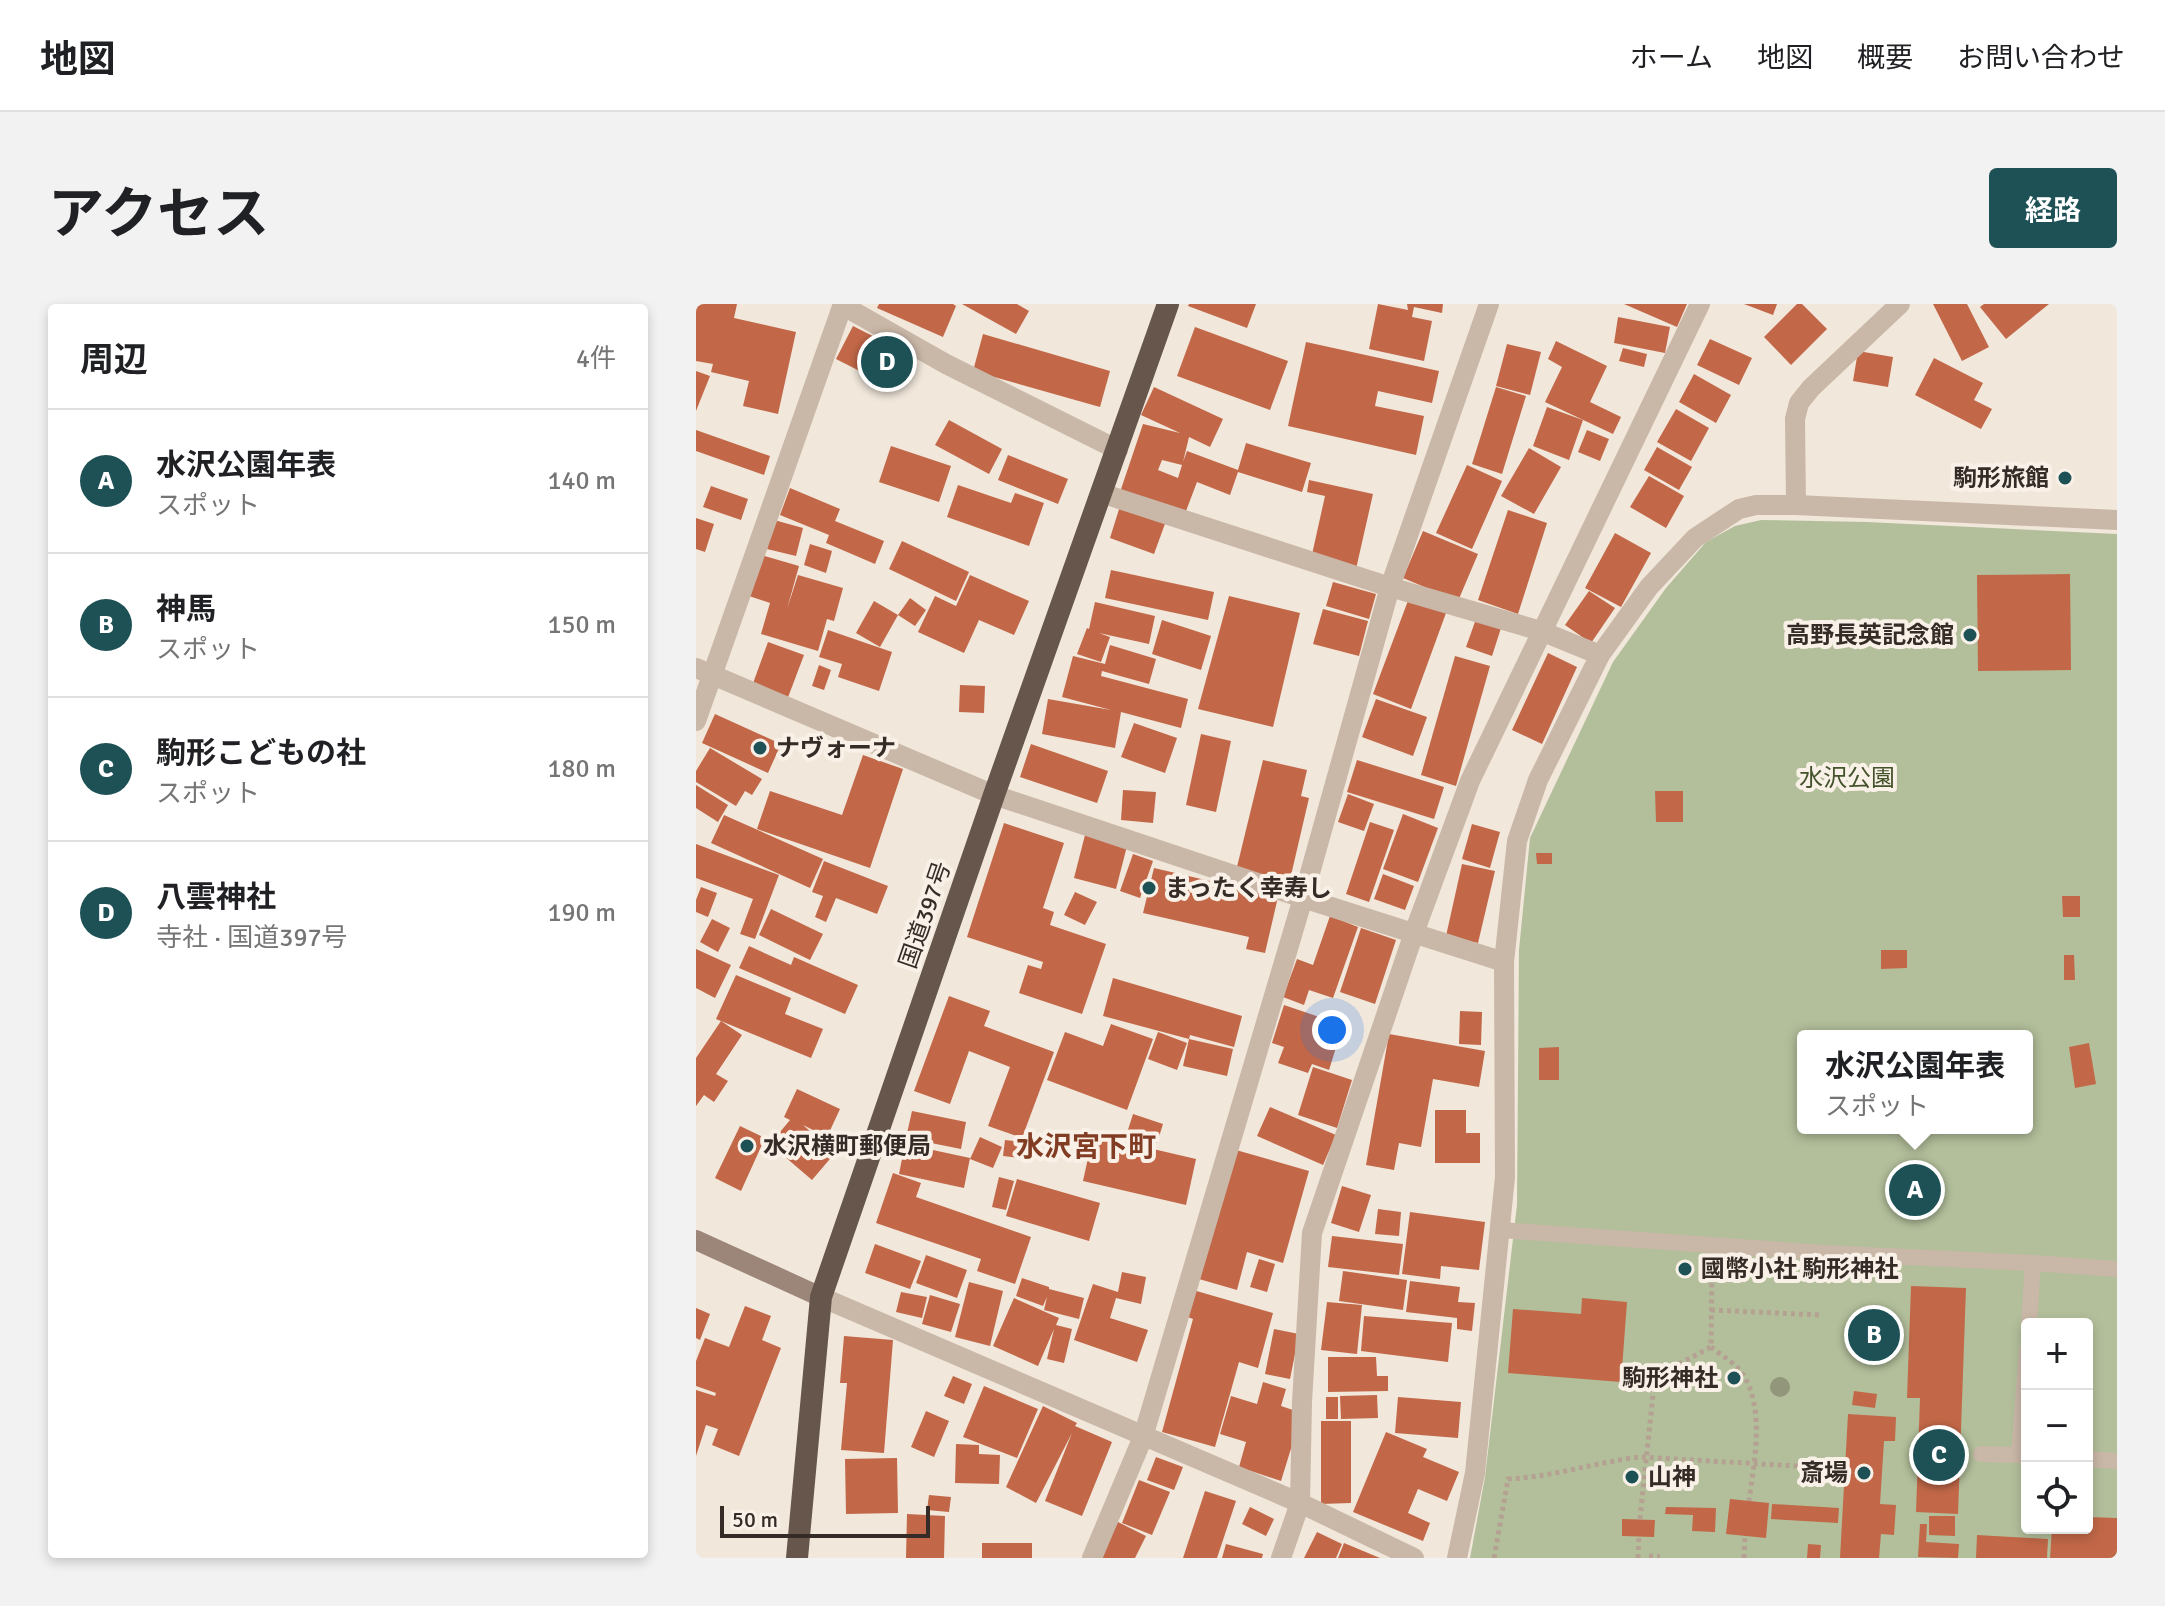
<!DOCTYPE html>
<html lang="ja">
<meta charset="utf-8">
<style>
:root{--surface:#fff;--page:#f2f2f2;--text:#202124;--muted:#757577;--line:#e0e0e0;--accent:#1e5156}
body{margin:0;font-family:Signika,"Noto Sans JP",sans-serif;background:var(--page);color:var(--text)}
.controls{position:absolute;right:24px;bottom:24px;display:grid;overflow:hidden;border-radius:8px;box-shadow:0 4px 12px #0003}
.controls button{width:72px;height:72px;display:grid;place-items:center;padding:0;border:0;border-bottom:2px solid var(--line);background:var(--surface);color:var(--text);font:40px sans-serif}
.scale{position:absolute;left:24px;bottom:20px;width:210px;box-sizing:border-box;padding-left:8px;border:4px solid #352c28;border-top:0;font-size:22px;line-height:28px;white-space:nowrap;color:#352c28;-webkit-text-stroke:6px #f9f1e7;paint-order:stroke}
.you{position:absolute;left:636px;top:726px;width:28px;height:28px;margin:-20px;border:6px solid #fff;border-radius:50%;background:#1a73e8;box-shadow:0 0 0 12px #1a73e833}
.badge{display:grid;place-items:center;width:52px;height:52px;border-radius:50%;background:var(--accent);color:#fff;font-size:26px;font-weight:700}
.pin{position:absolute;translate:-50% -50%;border:4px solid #fff;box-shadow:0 2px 8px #0006}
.popup{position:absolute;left:1101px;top:726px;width:236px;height:104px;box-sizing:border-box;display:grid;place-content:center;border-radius:8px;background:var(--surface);filter:drop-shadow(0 2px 6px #0005);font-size:26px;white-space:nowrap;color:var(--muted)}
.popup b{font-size:30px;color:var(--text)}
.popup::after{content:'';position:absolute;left:50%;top:100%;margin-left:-16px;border:16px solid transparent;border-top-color:var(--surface)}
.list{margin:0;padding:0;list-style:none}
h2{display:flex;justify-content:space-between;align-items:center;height:104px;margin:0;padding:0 32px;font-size:34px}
h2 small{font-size:26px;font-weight:400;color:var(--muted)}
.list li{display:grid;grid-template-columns:52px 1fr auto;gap:24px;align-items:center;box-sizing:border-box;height:144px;padding:0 32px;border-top:2px solid var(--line)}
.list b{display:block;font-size:30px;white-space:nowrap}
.list p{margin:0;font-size:26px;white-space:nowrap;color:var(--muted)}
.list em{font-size:26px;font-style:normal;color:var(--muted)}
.icon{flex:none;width:44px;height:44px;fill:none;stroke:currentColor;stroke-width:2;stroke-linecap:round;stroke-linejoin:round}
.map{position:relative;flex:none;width:1421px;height:1254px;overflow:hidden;border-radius:8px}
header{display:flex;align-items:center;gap:48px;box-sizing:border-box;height:112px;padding:0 40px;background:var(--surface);border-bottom:2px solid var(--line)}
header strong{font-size:38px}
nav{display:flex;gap:44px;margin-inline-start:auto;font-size:28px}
.intro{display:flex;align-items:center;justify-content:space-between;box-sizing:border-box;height:192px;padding:0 48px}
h1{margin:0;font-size:56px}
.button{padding:20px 36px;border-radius:8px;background:var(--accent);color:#fff;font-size:28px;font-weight:700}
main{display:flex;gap:48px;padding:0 48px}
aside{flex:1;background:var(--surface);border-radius:8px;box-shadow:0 4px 12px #0003}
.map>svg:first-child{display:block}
.green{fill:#b3bf9b;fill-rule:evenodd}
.building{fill:#c26848;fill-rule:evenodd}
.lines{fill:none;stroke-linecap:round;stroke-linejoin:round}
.path{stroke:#b4a192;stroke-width:5;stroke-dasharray:4 4;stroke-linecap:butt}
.service{stroke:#c9b7a7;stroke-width:16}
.minor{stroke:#c9b7a7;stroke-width:20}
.tertiary{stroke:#c9b7a7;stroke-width:20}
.secondary{stroke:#9c8679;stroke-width:20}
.trunk{stroke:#66564c;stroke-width:22}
.tree{fill:#92967b}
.poi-dot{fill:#1e5156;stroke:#f9f1e7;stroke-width:3}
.labels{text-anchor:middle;stroke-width:8;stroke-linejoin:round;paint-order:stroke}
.poi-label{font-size:24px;font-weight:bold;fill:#352c28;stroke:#f9f1e7;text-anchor:start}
.park-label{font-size:24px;fill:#44532c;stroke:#f9f1e7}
.street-label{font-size:24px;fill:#352c28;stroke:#f9f1e7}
.quarter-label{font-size:28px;font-weight:bold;fill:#823c23;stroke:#f9f1e7}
</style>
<header>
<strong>地図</strong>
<nav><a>ホーム</a><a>地図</a><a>概要</a><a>お問い合わせ</a></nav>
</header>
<div class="intro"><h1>アクセス</h1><a class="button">経路</a></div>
<main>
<aside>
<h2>周辺<small>4件</small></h2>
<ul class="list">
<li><span class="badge">A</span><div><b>水沢公園年表</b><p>スポット</p></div><em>140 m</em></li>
<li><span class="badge">B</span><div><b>神馬</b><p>スポット</p></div><em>150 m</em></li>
<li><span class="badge">C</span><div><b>駒形こどもの社</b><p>スポット</p></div><em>180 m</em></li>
<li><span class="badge">D</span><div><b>八雲神社</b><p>寺社 · 国道397号</p></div><em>190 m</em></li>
</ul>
</aside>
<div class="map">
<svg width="1421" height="1254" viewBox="0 0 1421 1254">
<rect width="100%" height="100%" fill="#f1e7db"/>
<path class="green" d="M1065 216 1171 218 1421 230V1254H774L789 1173 821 901 823 646 834 534 917 358 970 284 1010 238 1039 222ZM1107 732H1331V824H1107ZM1331 1020H1391V1224H1331Z"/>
<g class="building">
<path d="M0 0H41L38 14 100 28 82 110 47 102 53 77 15 68 17 60 0 57Z"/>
<path d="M183 0H257L260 2 247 33 181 4Z"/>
<path d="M266 0H321L333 7 320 30Z"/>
<path d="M493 0H560L551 24 492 2Z"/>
<path d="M682 0 712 6 711 0H747L746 9 718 3 716 13 736 17 728 57 673 45Z"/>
<path d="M928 0H991L981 23Z"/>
<path d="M1048 0H1081L1077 11Z"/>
<path d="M1101 0H1106L1131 25 1095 61 1068 33Z"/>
<path d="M1237 0H1271L1293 43 1266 57Z"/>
<path d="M1288 0H1353L1310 35 1284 3Z"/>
<path d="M922 13 974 23 969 49 918 39Z"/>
<path d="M157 22 218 53 201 86 140 55Z"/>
<path d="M499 23 592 57 574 106 481 72Z"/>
<path d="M287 30 414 67 404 103 277 67Z"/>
<path d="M1014 35 1056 54 1043 81 1001 61Z"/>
<path d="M860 37 911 62 894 98 925 113 917 130 849 98 866 63 852 55Z"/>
<path d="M610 38 743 67 736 99 682 87 679 102 728 112 720 151 592 122Z"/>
<path d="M811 40 845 48 834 91 800 82Z"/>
<path d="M927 44 951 50 948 63 923 57Z"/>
<path d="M1162 47 1197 53 1192 83 1157 77Z"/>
<path d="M1238 54 1287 79 1278 96 1296 105 1285 125 1219 91Z"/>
<path d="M0 67 14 72 0 107Z"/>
<path d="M998 70 1035 91 1020 119 983 98Z"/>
<path d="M458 83 527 115 514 143 493 133 487 158 491 147 542 166 550 139 615 159 606 188 542 168 534 191 501 178 487 215 423 191 447 120 484 129 445 111ZM466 156 486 161 482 174 462 166Z"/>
<path d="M800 83 830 92 806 170 776 160Z"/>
<path d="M851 103 887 116 873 156 837 142Z"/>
<path d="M980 105 1013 124 995 157 961 138Z"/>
<path d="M253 116 306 145 293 170 239 141Z"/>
<path d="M0 126 74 152 68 171 0 147Z"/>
<path d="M891 126 913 135 904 157 882 148Z"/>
<path d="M195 142 255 162 243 198 183 178Z"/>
<path d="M961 143 996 163 983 186 948 166Z"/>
<path d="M833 144 865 163 838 210 805 192Z"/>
<path d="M312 151 372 175 362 200 302 176Z"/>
<path d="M771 161 806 177 776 245 740 229Z"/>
<path d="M953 172 988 192 970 224 934 203Z"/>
<path d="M613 176 677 190 660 265 615 255 629 192 611 188Z"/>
<path d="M262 181 315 199 319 189 348 199 333 242 251 213Z"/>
<path d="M15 182 52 195 45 216 7 203Z"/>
<path d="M94 184 144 205 139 217 188 237 179 260 130 239 133 231 84 211Z"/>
<path d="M424 202 470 217 458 250 414 234Z"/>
<path d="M812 206 851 219 822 310 782 296Z"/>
<path d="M0 214 18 220 9 248 0 245Z"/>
<path d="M78 216 107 224 100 252 71 245Z"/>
<path d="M727 227 782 250 762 297 707 274Z"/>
<path d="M919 229 955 249 925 303 889 284Z"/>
<path d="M206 237 273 268 260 297 193 265Z"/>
<path d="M114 240 136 247 130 269 108 261Z"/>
<path d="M65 251 103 262 91 305 102 271 147 284 138 317 131 315 122 347 65 330 74 299 53 292Z"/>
<path d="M415 266 518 288 512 316 409 294Z"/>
<path d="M1374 270 1375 366 1282 367 1281 271Z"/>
<path d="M274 271 333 297 318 331 283 316 268 349 222 328 239 292 260 302Z"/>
<path d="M637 278 680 290 673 315 630 302Z"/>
<path d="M893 287 919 304 895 339 869 321Z"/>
<path d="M533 292 604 309 577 423 502 405Z"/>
<path d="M214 294 230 306 219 322 202 311Z"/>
<path d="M713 294 750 309 715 405 677 390Z"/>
<path d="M178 297 202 311 184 343 160 329Z"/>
<path d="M399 298 459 312 453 340 403 329 414 333 405 358 381 350 391 324 393 325Z"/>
<path d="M627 305 672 317 663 352 617 340Z"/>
<path d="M780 315 805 324 796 352 770 343Z"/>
<path d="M466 316 515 332 505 366 456 350Z"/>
<path d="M132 326 196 348 183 387 142 373 146 360 123 353Z"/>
<path d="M72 338 108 351 91 396 56 382Z"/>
<path d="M414 341 460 355 453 380 406 367 405 372 492 395 485 424 425 408 419 444 346 430 352 395 415 406 366 393 377 352 409 360Z"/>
<path d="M852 349 881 363 846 440 816 426Z"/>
<path d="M759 352 794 362 760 482 725 471Z"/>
<path d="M123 361 135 366 128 386 116 382Z"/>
<path d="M264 381 289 382 288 409 263 408Z"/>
<path d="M680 395 731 413 717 452 666 433Z"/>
<path d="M19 410 85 440 72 469 6 439Z"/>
<path d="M438 419 481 434 469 469 425 453Z"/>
<path d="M505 430 535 437 520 508 490 501Z"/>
<path d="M335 440 412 467 401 499 324 473Z"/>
<path d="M14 444 66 475 56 491 49 487 40 502 0 478V467Z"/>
<path d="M167 451 207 465 174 564 61 525 74 487 146 511Z"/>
<path d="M567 456 611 466 605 492 613 494 593 580 540 567Z"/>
<path d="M661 456 748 483 738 515 651 488Z"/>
<path d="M0 481 32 501 22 518 0 504Z"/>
<path d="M427 486 460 488 457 519 425 516Z"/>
<path d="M959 487H987V518H960Z"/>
<path d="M652 490 678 500 668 527 642 518Z"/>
<path d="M707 510 742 524 722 578 687 565Z"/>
<path d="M28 511 127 555 114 584 15 539Z"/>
<path d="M674 518 698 526 673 598 650 590Z"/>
<path d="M308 519 368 539 347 604 358 608 354 621 410 640 386 710 323 689 332 661 345 665 347 658 271 633Z"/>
<path d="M776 520 804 528 794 564 766 555Z"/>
<path d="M389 531 431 542 420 585 378 574Z"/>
<path d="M0 540 83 571 59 635 44 630 57 595 0 574Z"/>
<path d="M840 549H856V560H841Z"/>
<path d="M437 550 457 557 444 594 424 587Z"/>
<path d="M128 557 192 582 181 610 140 594 130 618 119 613 127 592 116 588Z"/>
<path d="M766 560 799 567 782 639 750 632Z"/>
<path d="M458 564 582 593 569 649 550 645 553 633 447 609Z"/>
<path d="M687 570 718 582 709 606 678 595Z"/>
<path d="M5 583 21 589 12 613 0 608V596Z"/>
<path d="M379 588 401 598 389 621 368 611Z"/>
<path d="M1366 592H1384V613H1367Z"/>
<path d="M75 605 127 630 114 656 63 631Z"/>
<path d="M634 612 662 623 637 694 613 686 608 701 587 693 601 655 617 661Z"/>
<path d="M16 615 34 624 22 648 4 638Z"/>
<path d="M665 624 700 636 679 700 644 688Z"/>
<path d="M53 642 95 661 98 653 162 681 149 710 43 664Z"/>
<path d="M0 645 35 661 19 694 0 684Z"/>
<path d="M1185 646H1211V664L1185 665Z"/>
<path d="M1368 651H1378L1379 676H1368Z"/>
<path d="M40 671 95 694 89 710 127 725 115 754 20 715Z"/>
<path d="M417 674 546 712 538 743 494 731 493 735 407 712Z"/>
<path d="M253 692 294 707 288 722 358 748 326 834 292 822 314 763 273 747 254 800 218 787Z"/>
<path d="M588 701 647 721 633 766 616 760 612 769 582 759 588 743 576 739Z"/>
<path d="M764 707 786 708 785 741 763 740Z"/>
<path d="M25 717 46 731 20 770 32 777 18 798 8 791 0 802V754Z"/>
<path d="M415 720 457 735 431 806 351 776 369 728 407 742Z"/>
<path d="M462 728 491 739 481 766 452 755Z"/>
<path d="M693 730 789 747 783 783 737 775 725 843 703 839 698 866 670 861Z"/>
<path d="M493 735 537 745 531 772 487 762Z"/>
<path d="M1393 739 1400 780 1379 784 1373 743Z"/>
<path d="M863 743V776H843V744Z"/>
<path d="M617 763 656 776 641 824 602 811Z"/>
<path d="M101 785 144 805 131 833 107 821 139 849 116 876 74 840 94 816 88 813Z"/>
<path d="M574 803 640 831 627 861 561 832Z"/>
<path d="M739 806H770V829H784V859H739Z"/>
<path d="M216 807 270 818 265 845 210 834Z"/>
<path d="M437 810 467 820 461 839 431 829Z"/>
<path d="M44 822 69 834 45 887 19 874Z"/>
<path d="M397 831 500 855 490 901 387 877Z"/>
<path d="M284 833 306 843 297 864 274 855Z"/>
<path d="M309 836 334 839 333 855 307 852Z"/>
<path d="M209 840 274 854 268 884 203 870Z"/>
<path d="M540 846 613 867 587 959 551 948 541 986 503 975Z"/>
<path d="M197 869 225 879 220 893 335 933 319 980 281 967 285 955 180 919Z"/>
<path d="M303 873 318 877 310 906 296 903Z"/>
<path d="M321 875 404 899 393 937 310 912Z"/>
<path d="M646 882 675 891 663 928 635 919Z"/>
<path d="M682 905 705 908 703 932 679 930Z"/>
<path d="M714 908 789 918 783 966 745 962 744 975 706 970Z"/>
<path d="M636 932 707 940 703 971 632 963Z"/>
<path d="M179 940 225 957 214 985 169 969Z"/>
<path d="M230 951 271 966 261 994 220 979Z"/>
<path d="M563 955 579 960 571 988 554 983Z"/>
<path d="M647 967 711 976 707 1006 643 997Z"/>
<path d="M426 968 450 973 445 1000 420 994 414 1014 452 1026 441 1058 378 1036 397 980 422 988Z"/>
<path d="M326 974 353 983V985L388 994 383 1015 348 1006 351 993 347 1002 320 992Z"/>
<path d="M714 977 764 983 762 998 779 999 776 1027 761 1025V1014L710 1008Z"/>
<path d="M273 978 307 987 294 1042 259 1033Z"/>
<path d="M1215 982 1270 984 1262 1210 1220 1208 1224 1094H1211Z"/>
<path d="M497 986 577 1009 562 1064 543 1058 519 1143 466 1128 497 1015 489 1012Z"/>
<path d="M205 988 231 993 226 1014 200 1008Z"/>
<path d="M234 991 264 1000 255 1028 226 1020Z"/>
<path d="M318 994 363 1014 360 1021 376 1025 368 1059 351 1055 358 1025 342 1062 297 1042Z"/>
<path d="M886 994 931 998 925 1078 812 1069 817 1005 885 1010Z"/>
<path d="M631 998 666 1001 661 1050 625 1046Z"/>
<path d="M49 1002 75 1012 66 1036 85 1044 43 1152 16 1141 22 1125 10 1121 0 1152V1086L19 1092 20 1089 0 1082V1057L9 1034 33 1043Z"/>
<path d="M0 1004 14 1010 4 1036 0 1034Z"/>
<path d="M668 1012 756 1019 752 1058 665 1047Z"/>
<rect x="1165" y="1017" width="25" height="28"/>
<path d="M578 1025 603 1030 594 1075 569 1070Z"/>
<path d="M148 1032 197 1036 188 1149 145 1146 151 1079H144Z"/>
<path d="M632 1053H680L681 1072H692V1087L632 1088Z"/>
<path d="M257 1072 276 1080 268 1100 248 1092Z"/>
<path d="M567 1078 590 1085 585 1102 606 1109 585 1177 543 1163 550 1138 524 1130 535 1092 561 1100Z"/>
<path d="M288 1082 342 1105 321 1154 267 1133Z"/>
<path d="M1158 1087 1181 1090 1179 1104 1156 1101Z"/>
<path d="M681 1091 682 1114 645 1115 644 1092Z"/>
<rect x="630" y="1093" width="12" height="22"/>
<path d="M702 1093 765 1098 762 1134 699 1129Z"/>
<path d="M347 1102 381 1119 379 1122 416 1138 386 1212 349 1197 376 1129 340 1199 310 1183Z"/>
<path d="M230 1107 253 1117 238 1153 215 1143Z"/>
<path d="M1152 1110 1200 1113 1199 1137H1188L1184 1200 1200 1201 1198 1231 1185 1230 1183 1254H1144Z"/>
<path d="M625 1117H655V1199L625 1200Z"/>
<path d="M690 1128 731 1145 727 1153 763 1168 751 1197 722 1185 712 1209 734 1219 727 1237 657 1208Z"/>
<path d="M260 1140 283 1141V1150L304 1151 303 1180 259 1179Z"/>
<path d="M460 1153 487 1163 478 1186 451 1176Z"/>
<path d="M201 1154 202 1209 150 1210 149 1155Z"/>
<path d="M443 1176 474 1188 456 1231 426 1219Z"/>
<path d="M509 1187 540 1197 521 1254H487Z"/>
<path d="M233 1191 255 1193 253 1208 231 1206Z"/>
<path d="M1034 1195 1073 1199 1070 1234 1030 1230Z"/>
<path d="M1076 1200 1143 1204 1142 1219 1075 1215Z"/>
<path d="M554 1203 578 1215 570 1232 546 1220Z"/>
<path d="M970 1203 1020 1204 1019 1228 996 1227 997 1211 969 1210Z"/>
<path d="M211 1210 249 1212 248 1254H210Z"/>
<path d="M1233 1212H1259V1232L1233 1231Z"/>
<path d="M1391 1213 1421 1214V1254H1354L1356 1224H1391Z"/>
<path d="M926 1215 959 1216 958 1233 926 1232Z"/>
<path d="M422 1218 450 1232 439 1254H405Z"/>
<path d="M1224 1220H1231L1230 1238 1263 1240 1262 1254 1222 1253Z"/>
<path d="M621 1228 646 1240 640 1254H608Z"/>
<path d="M1281 1231 1352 1235 1351 1254H1280Z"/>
<rect x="286" y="1239" width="50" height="15"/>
<path d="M648 1239 684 1254H642Z"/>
<path d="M530 1240 567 1250 566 1254H526Z"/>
<path d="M1112 1240 1125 1241 1124 1254H1111Z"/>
</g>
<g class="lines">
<g class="path">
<path d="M1015 1006 1125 1011"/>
<path d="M1015 1043C1025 1051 1042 1061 1048 1072 1069 1107 1058 1159 1053 1197"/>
<path d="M944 1215 958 1081 968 1068 1015 1043 1016 961"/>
<path d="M953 1252 964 1253"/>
<path d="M798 1254 812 1175C857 1173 900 1158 944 1153L1119 1163"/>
<path d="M942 1254 943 1232"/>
<path d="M1048 1254 1049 1232"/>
</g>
<g class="service">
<path d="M804 926 1128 949 1337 959 1333 1020"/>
<path d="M1337 959 1421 965"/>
<path d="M1331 1046 1323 1151H1331"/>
<path d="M1285 1150 1323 1151"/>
<path d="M1391 1155 1421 1157"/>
</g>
<g class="minor">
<path d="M405 189 694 283 845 327 904 351"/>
<path d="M1100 201 1099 115 1103 99 1115 84 1204 0"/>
<path d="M0 364 298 491 607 594 808 658 809 873 779 1169 761 1254"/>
<path d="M0 417 147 0"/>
<path d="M808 658 821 537 842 476 904 351 953 283 999 234 1043 205 1060 201H1100L1421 216"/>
<path d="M396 1254 447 1133 607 594 694 283 793 0"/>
<path d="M585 1254 604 1199 606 1098 616 929 718 629 774 477 1004 0"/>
</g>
<g class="tertiary">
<path d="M146 1 250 60 422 146"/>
<path d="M125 993 604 1199 718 1254"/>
</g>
<path class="secondary" d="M0 936 125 993"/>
<path class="trunk" d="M101 1254 125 993 298 491 472 0"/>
</g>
<g class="tree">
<circle cx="1084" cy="1083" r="10"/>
<circle cx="968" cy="1175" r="10"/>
</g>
<g class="poi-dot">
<circle cx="1369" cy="174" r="8"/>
<circle cx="1274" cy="331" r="8"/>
<circle cx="64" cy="444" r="8"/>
<circle cx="453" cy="584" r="8"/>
<circle cx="51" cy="842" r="8"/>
<circle cx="989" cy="965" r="8"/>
<circle cx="1038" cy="1074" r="8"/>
<circle cx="1168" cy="1169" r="8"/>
<circle cx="936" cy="1173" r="8"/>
</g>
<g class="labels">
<g class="poi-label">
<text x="1353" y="182" text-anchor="end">駒形旅館</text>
<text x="1258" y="339" text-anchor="end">高野長英記念館</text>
<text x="80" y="452">ナヴォーナ</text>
<text x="469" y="592">まったく幸寿し</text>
<text x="67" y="850">水沢横町郵便局</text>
<text x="1005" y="973">國幣小社 駒形神社</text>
<text x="1022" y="1082" text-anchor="end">駒形神社</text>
<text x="1152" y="1177" text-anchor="end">斎場</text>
<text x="952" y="1181">山神</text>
</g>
<g class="park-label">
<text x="1151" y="482">水沢公園</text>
</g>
<g class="street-label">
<text transform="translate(229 611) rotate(-71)" y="8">国道397号</text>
</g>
<g class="quarter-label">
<text x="390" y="852">水沢宮下町</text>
</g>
</g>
</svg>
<div class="controls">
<button>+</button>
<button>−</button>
<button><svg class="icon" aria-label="locate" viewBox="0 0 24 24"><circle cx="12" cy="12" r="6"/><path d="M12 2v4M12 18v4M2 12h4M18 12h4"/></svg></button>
</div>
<div class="scale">50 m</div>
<div class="you"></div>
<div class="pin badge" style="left:1219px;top:886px">A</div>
<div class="popup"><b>水沢公園年表</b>スポット</div>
<div class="pin badge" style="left:1178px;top:1031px">B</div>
<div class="pin badge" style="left:1243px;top:1151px">C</div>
<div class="pin badge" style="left:191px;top:58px">D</div>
</div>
</main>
